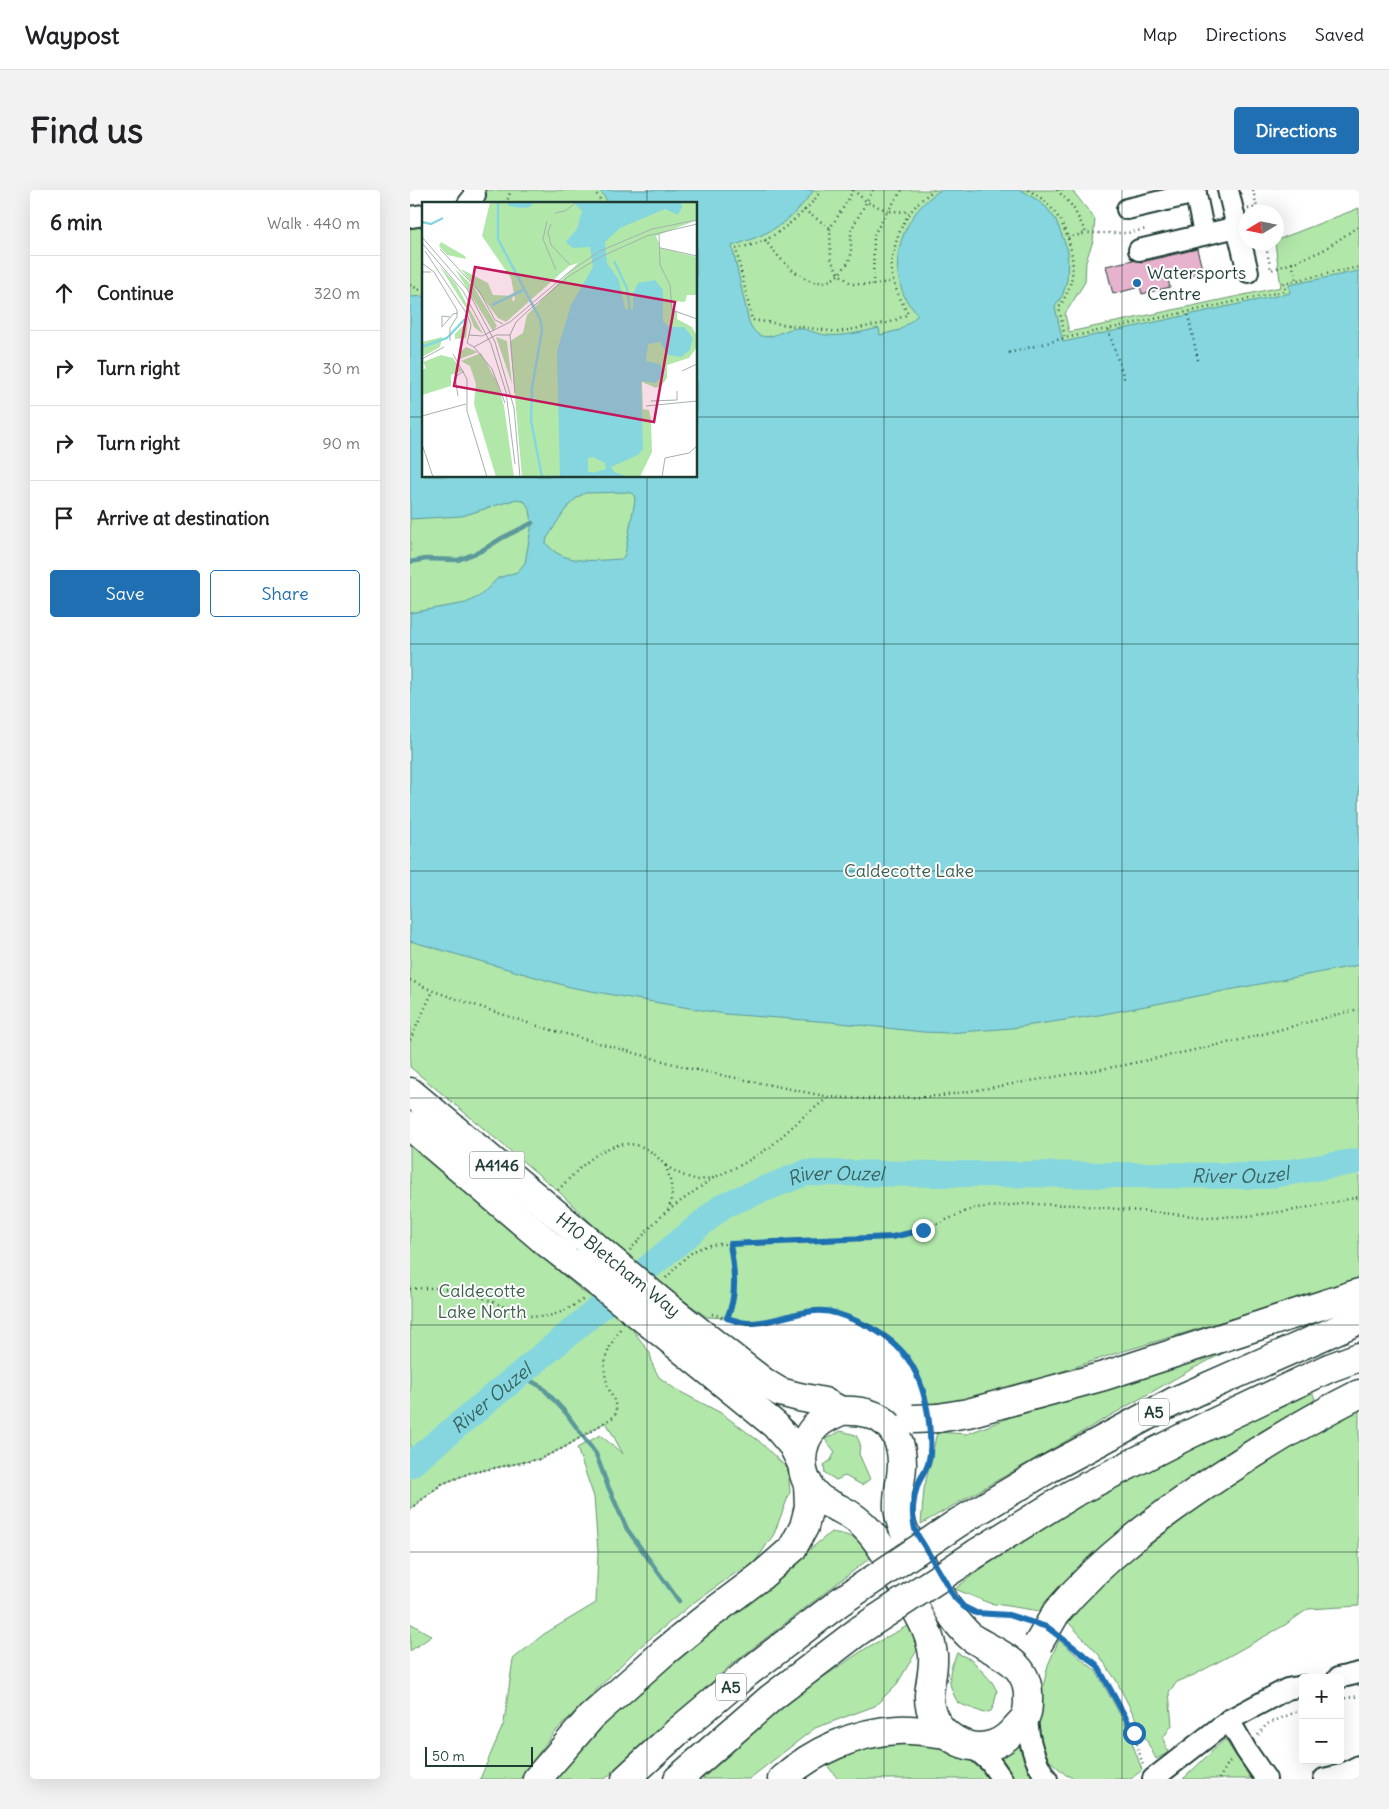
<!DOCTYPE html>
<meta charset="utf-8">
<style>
:root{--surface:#fff;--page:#f2f2f2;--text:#202124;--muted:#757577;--line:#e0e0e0;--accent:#1f6fb2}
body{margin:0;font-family:Delius,sans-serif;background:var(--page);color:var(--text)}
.controls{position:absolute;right:15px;bottom:15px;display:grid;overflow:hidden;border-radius:5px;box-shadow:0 5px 20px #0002}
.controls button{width:45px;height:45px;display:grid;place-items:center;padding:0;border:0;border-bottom:1px solid var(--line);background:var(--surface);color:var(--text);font:25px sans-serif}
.compass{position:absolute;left:829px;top:15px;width:45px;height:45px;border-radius:50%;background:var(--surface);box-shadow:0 5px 20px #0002;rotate:260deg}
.scale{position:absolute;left:15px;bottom:12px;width:108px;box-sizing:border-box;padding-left:5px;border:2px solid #1f3d34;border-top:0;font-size:14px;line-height:18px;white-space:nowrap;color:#1f3d34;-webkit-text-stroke:4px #fff;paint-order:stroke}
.stop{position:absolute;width:15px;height:15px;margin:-11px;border:4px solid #1f6fb2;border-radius:50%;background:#fff}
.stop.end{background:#1f6fb2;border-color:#fff;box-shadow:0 1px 5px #0008}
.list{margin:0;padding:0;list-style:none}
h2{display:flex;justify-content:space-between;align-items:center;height:65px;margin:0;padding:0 20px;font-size:21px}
h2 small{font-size:16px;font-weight:400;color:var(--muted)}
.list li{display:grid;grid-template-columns:32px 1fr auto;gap:15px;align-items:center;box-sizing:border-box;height:75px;padding:0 20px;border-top:1px solid var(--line)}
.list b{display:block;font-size:19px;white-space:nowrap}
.list em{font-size:16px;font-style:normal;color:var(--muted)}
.actions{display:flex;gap:10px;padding:15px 20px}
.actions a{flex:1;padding:11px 0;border:1px solid var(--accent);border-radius:5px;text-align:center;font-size:18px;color:var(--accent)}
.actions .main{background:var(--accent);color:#fff}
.icon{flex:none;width:28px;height:28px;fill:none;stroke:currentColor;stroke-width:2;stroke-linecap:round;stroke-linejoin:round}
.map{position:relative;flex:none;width:949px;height:1589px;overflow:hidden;border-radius:5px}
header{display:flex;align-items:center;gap:30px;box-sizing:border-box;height:70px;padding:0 25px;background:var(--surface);border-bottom:1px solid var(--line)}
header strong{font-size:24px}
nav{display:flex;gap:28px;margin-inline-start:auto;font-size:18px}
.intro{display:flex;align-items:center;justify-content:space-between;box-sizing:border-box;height:120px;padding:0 30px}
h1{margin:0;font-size:35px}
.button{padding:12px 22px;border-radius:5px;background:var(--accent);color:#fff;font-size:18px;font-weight:700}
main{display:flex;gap:30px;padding:0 30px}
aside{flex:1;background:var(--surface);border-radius:5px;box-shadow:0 5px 20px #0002}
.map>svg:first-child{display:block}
.green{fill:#b2e7aa;stroke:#68926f}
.water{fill:#85d6df;stroke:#5c999b;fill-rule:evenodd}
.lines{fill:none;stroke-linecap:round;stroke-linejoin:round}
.stream{stroke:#5c999b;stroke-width:4.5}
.river{stroke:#85d6df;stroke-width:26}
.building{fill:#e6b2cd;stroke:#1f3d34}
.minor-casing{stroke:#1f3d34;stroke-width:24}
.highway-casing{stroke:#1f3d34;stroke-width:31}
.path{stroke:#1f3d34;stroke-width:2.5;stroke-dasharray:1 4;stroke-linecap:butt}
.minor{stroke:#fff;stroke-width:20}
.highway{stroke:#fff;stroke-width:28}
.highway-bridge-casing{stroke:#1f3d34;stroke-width:31;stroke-linecap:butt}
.highway-bridge{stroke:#fff;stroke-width:28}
.route{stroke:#1f6fb2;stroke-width:6}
.grid{fill:none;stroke:#1f3d34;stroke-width:1;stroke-opacity:0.55}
.poi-dot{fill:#1f6fb2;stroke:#fff;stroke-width:2}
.labels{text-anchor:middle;stroke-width:4;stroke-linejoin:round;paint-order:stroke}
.shield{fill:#fff;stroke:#627771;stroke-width:1}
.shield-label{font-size:16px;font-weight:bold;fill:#1f3d34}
.poi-label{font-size:18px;fill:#1f3d34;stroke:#fff;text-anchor:start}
.park-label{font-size:18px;fill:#3c5f4c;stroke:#fff}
.street-label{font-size:18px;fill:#1f3d34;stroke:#fff}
.water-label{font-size:19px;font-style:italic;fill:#38635f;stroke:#fff}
.inset-river{fill:none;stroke:#85d6df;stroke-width:2.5}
.inset-road{fill:none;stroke:#a5b1ae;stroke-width:1}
.view{fill:#c2185b;fill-opacity:0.15;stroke:#c2185b;stroke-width:2.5}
.inset-edge{fill:none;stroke:#1f3d34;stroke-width:2.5}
</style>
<header>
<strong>Waypost</strong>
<nav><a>Map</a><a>Directions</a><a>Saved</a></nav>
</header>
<div class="intro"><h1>Find us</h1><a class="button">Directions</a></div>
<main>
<aside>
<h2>6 min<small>Walk · 440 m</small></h2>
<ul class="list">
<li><svg class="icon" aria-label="ahead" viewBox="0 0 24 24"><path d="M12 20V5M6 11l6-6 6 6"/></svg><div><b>Continue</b></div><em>320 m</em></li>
<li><svg class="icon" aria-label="right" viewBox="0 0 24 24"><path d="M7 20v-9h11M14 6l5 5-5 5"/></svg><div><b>Turn right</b></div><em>30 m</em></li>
<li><svg class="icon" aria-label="right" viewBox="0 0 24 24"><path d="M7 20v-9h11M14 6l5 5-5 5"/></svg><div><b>Turn right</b></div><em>90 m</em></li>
<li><svg class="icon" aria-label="arrive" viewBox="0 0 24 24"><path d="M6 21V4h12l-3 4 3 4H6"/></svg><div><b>Arrive at destination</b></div></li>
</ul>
<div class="actions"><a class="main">Save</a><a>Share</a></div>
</aside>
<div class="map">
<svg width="949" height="1589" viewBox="0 0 949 1589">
<rect width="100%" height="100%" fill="#fff"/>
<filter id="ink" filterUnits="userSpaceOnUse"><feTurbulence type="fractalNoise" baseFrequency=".02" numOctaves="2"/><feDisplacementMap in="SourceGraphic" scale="10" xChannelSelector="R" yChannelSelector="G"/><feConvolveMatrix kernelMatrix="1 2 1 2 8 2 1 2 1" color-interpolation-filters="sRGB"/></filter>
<g filter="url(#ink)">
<g class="green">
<path d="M64 0H662L685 29 683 51 676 71 675 92 655 124 659 142 871 97 865 53 866 52 867 50 949 18V1091L704 1164 578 1206 520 1216 509 1188 497 1168 486 1154 467 1141 443 1130 426 1123 412 1120 393 1122 361 1131 337 1134 317 1128 297 1127 265 1104 184 1036 147 1000 0 877V27L14 25V286H286V14H58Z"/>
<path d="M0 955 172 1101 216 1131 240 1163 243 1176 249 1187 265 1199 311 1223 349 1251 378 1279 380 1302 364 1344 343 1375 327 1382 283 1413 225 1461 143 1544 110 1589H70L94 1533 103 1469 134 1444 186 1413 188 1362 184 1307 167 1258 190 1245 213 1264 196 1232 155 1257 130 1269 60 1283 32 1294 0 1319Z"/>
<path d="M851 1144 782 1179 511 1334 514 1299 527 1242 557 1244 658 1205Z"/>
<path d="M902 1201 905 1209 894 1224 778 1290 684 1367 629 1421 579 1413 545 1399 569 1380 685 1306 749 1273Z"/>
<path d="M949 1219V1416L898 1419 875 1435 821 1465 784 1485 767 1492 759 1502 762 1535 753 1548 758 1563 746 1569 706 1490 689 1465 654 1428 715 1374 857 1265Z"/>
<path d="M431 1241 446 1245 450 1253 449 1264 460 1289 452 1295 435 1286 426 1290 415 1283 414 1275 421 1270 425 1262 415 1249Z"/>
<path d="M421 1342C441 1345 451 1349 464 1365L321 1475 195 1589H139L152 1572 239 1492Z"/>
<path d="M0 1433 22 1446 0 1461Z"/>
<path d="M501 1434 509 1457 487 1494 465 1516 405 1538 339 1589H292L388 1504 458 1457Z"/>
<path d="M649 1450 686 1481 715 1533 732 1580 721 1589H666L656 1585 640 1571 630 1552 626 1528 638 1475Z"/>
<path d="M547 1463 562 1470 582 1492 587 1501 584 1515 581 1521 574 1523 548 1513C537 1493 537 1485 547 1463Z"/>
<path d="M606 1543 614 1568 626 1589H601L596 1575 583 1559Z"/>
<path d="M815 1549 841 1589H773Z"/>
<path d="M509 1552 535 1559 560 1563 579 1589H428L415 1573 466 1554Z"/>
</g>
<path class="water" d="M190 0H404C379 34 362 43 322 56L339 132C352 161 369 138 389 138 397 139 406 144 415 145 433 147 451 142 469 138L470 145 490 140 508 125C505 121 501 117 498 113 474 73 494 22 531 0H611L629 11 637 18 646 30 658 61 657 90 653 104 645 117 653 152 880 103 879 95 949 81V775L689 825 602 838 538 843 513 842 421 832 315 824 214 807 160 797 0 751V423L56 413 71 405 88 388 107 382 115 373 122 333 120 320 115 312 107 309 52 326 0 329V107L14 106V286H286V14H199ZM219 302 224 305 225 310 215 364 212 369C187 370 153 376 136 353L137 348C148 332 157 311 175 303Z"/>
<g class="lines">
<g class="stream">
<path d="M0 372 16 369 48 370 71 361 92 348 122 333"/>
<path d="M110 1185 132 1197 156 1223 186 1264 197 1294 217 1339 269 1411"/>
</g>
<path class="river" id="s1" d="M0 1275 314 1015 395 983 856 986 949 971"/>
</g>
<path class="building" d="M787 59 793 82 758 90 760 97 732 104 730 97 703 104 696 76 723 70 732 72Z"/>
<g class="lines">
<defs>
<g id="minor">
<path d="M785 0 794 44"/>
<path d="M818 0 838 82"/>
<path d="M58 14 65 5 64 0"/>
<path d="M717 19 786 3"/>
<path d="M0 27 14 25"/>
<path d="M729 60 827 37"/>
<path d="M928 1488 949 1483"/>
<path d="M617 1526C618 1549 623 1570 637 1589"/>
<path d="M819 1530 836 1560 856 1589"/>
<path d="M564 1558 580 1572 592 1589"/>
<path d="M743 1589 819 1530 877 1499 893 1496"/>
<path d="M914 1589 931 1585 949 1576"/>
</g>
<g id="highway">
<path d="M0 902 175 1048"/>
<path d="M0 936 136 1052 163 1073"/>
<path d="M255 1115 355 1193 370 1202 389 1207 414 1212 431 1221"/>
<path d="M243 1136 365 1235 383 1256 392 1274"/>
<path d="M431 1221C468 1219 492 1236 492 1274 492 1289 487 1303 488 1318 490 1337 499 1351 508 1367 516 1381 525 1395 533 1409 537 1417 541 1425 547 1432 551 1437 557 1444 562 1448 587 1464 620 1472 618 1509 618 1517 618 1524 613 1530 604 1540 596 1551 582 1555 552 1564 518 1538 519 1505 520 1492 524 1479 523 1465 521 1447 513 1432 504 1416 490 1391 477 1361 458 1340 450 1331 440 1324 430 1319 422 1315 413 1312 407 1306 387 1287 387 1252 408 1234 415 1228 423 1225 431 1221Z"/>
<path d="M528 1228 558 1223 694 1186 949 1103"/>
<path d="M549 1332 638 1279 765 1211 949 1130"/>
<path d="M567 1363 662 1304 780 1244 919 1178 949 1167"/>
<path d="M646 1423C692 1368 752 1324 811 1285 856 1255 901 1228 949 1204"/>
<path d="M127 1589 181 1527 253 1463 298 1426 350 1387 382 1359 394 1337 399 1317 398 1293"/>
<path d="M216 1589 267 1542 337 1483 431 1411"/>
<path d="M268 1589 361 1508 450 1440"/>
<path d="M372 1589C403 1561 446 1542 488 1540 503 1539 520 1542 535 1544"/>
</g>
</defs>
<use href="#minor" class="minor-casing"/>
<use href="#highway" class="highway-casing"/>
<g class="path">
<path d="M184 0 193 14"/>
<path d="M411 0C403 16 372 41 356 50 347 54 335 56 326 59L342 130 428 142 481 132 498 124C491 110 483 96 481 80 480 74 482 67 484 61 489 35 502 15 524 0"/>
<path d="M443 0 437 12 420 38 421 70 429 84 438 73 441 66V40L463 0"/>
<path d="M443 0 457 12 478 21 492 0"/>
<path d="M618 0C649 14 666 54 662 86 660 98 655 108 649 118L655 148 875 101 874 93 949 77"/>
<path d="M647 0 663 17 676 43H717L737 39"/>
<path d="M843 0 848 22"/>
<path d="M96 14 101 0"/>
<path d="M838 19 847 17"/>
<path d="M394 20 420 38"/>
<path d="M658 48 676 43"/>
<path d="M355 50C370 70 403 109 429 84L442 94 463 95 464 44 478 21 500 22"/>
<path d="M855 52 861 80 882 73 912 61 949 36"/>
<path d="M882 73 886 89"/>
<path d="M0 95 10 100H14"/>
<path d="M463 95 483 91"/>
<path d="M778 125 788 170"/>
<path d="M698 140 715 191"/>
<path d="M599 163 655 148"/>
<path d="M0 790 23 801 124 835 282 879 419 907 460 909 531 906 715 875 826 851 949 819"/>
<path d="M0 850 23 801"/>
<path d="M148 1000C170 978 200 942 235 958 243 962 250 970 256 976"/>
<path d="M258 1020C265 1005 261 992 256 976L272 985 287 990 303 988 333 974 360 957 393 927 419 907"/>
<path d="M220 1060 244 1033 257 1021 303 988"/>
<path d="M256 1088C279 1064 285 1053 320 1054L482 1047 513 1040 564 1018 614 1014 666 1015 794 1027 837 1026 885 1020 949 1007"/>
<path d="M0 1099C23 1097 43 1098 64 1105 113 1121 126 1143 175 1108"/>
<path d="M302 1124C314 1127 328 1133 339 1133 364 1133 386 1120 411 1121 423 1121 436 1126 447 1131 487 1150 502 1166 516 1208"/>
<path d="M317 1128C329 1105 324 1078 320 1054"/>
<path d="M513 1284 518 1274 520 1248"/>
<path d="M0 1319 32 1294 60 1283 130 1269 155 1257 205 1226C208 1216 203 1209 199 1199 189 1173 198 1158 212 1136"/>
<path d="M566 1423 599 1425 617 1431"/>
<path d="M654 1450 687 1475 724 1543 733 1576"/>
<path d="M930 1509 949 1506"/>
<path d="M848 1545 857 1534 893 1519"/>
<path d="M809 1589 819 1572 823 1569"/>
</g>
<use href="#minor" class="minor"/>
<use href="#highway" class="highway"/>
<defs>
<g id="highway-bridge">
<path d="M175 1048 255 1115"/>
<path d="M163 1073 243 1136"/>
<path d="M503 1229 528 1228"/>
<path d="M431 1411 549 1332"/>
<path d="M450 1440 567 1363"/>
<path d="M628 1454 646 1423"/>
</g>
</defs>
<use href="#highway-bridge" class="highway-bridge-casing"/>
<use href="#highway-bridge" class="highway-bridge"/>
</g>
</g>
<g class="lines" filter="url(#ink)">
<path class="route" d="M513 1040 482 1047 320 1054C324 1078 328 1105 317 1128 324 1130 332 1133 339 1133 369 1134 398 1113 428 1124 486 1143 512 1171 519 1232 520 1246 522 1260 518 1274 516 1281 511 1287 508 1294 503 1307 501 1325 505 1339 507 1346 513 1353 516 1359 526 1375 535 1392 545 1408L554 1417 566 1423 599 1425 637 1437 687 1475 724 1543"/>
</g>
<path class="grid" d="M237 0V14M474 0V1589M712 0V1589M0 227H14M286 227H949M237 286V1589M0 454H949M0 681H949M0 908H949M0 1135H949M0 1362H949"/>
<circle class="poi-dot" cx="727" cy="93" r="5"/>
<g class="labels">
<g class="shield">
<rect x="59.5" y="961.5" width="55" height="27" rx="4"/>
<rect x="729" y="1208.5" width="30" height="27" rx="4"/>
<rect x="306" y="1483.5" width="30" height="27" rx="4"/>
</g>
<g class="shield-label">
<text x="87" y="981">A4146</text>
<text x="744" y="1228">A5</text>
<text x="321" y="1503">A5</text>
</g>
<g class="poi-label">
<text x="737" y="89">Watersports<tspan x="737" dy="21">Centre</tspan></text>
</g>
<g class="park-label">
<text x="499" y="687">Caldecotte Lake</text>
<text x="72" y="1107">Caldecotte<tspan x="72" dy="21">Lake North</tspan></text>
</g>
<g class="street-label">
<text transform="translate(208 1075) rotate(39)" y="6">H10 Bletcham Way</text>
</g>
<g class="water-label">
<text dy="7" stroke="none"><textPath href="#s1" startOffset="930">River Ouzel</textPath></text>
<text dy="7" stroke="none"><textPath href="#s1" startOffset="525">River Ouzel</textPath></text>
<text dy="7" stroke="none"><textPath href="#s1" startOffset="105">River Ouzel</textPath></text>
</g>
</g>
<g transform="translate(12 12)">
<rect width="275" height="275" fill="#fff"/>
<path d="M68 0H275V18L234 34 239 46 275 55V93H265L263 100 251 99 249 105 255 110V117L270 125 275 134V145L267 156 245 163V176L240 183 234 186 220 180 221 207 227 208 229 218 230 250 218 275H100L88 139 101 131 105 113 156 61 147 64 84 120 76 116 39 67 66 81 71 93 91 94 90 99 93 98 89 76 60 34ZM19 40 43 54 44 57 25 53 17 44ZM17 63 34 82 61 132 52 125 46 109ZM33 67 52 85 75 124 71 129ZM46 118 44 136 33 137V132ZM20 135 18 145 0 155V140ZM74 135 85 139 90 182 87 173ZM44 145 56 150 38 157 37 151ZM59 151 75 180 82 204 92 275H74L52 202 54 182 48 164 39 159ZM19 153 31 156 40 169 29 173V184L0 193V168L4 166 1 160Z" fill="#b2e7aa"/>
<path d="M86 0H112L108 5 100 6 86 4ZM151 0H259L260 5 256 13 243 7 198 26 183 40 185 61 197 78 203 107 211 108V92L216 81 233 78 241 88V119L247 125H262L271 136 268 148 259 155 246 153 238 140 226 142 224 159 238 162 241 172 234 181 219 179 221 247 216 253 189 265 192 270 205 275H138L135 149 149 103 171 65 168 45 151 46 144 40 155 27 160 9ZM171 255 183 261 184 267 170 271 166 269V256Z" fill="#85d6df" fill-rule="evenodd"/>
<path class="inset-river" d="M76 0V37L118 117 120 128 110 186 109 219 120 275M0 20 9 22 21 16M192 59 205 86 208 108M70 103 101 88M0 145 25 136 43 117"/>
<path class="inset-road" d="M133 11 143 9 152 2M275 18 230 27 178 49 147 70 88 120 60 134 47 133 45 141 52 145 74 133H88L94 120 107 108 147 74 178 55 225 34 275 22M125 19 121 37 134 68M129 22 126 30 129 43 148 63M237 32 238 63 248 83 250 108 275 117M0 35 45 87 73 140 92 206 98 275M0 41 41 89 69 142 84 190 93 262M239 46 275 54M18 47 57 89 73 118 81 122M3 49 45 112 49 123 47 133M0 57V70H9M0 61 12 70 35 108V115L28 126V139M20 125 31 112 36 111M20 125V114L28 115M88 133 93 191M52 145 70 167 83 201M31 152 45 177V209L65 275M0 157 22 145M260 169 275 162M36 194 33 175 42 169M229 199 255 198V189M224 204 275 199M0 214 44 202M0 242 11 275M240 275 243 256 267 251 275 244"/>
<path class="view" d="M53 65 253 100 232 220 32 184Z"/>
<rect width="275" height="275" class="inset-edge"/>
</g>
</svg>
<div class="controls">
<button>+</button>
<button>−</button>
</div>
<svg class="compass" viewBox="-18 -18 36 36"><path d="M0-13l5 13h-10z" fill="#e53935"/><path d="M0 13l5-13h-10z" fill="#757577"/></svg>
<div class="scale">50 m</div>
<div class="stop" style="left:724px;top:1543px"></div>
<div class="stop end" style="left:513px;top:1040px"></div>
</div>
</main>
